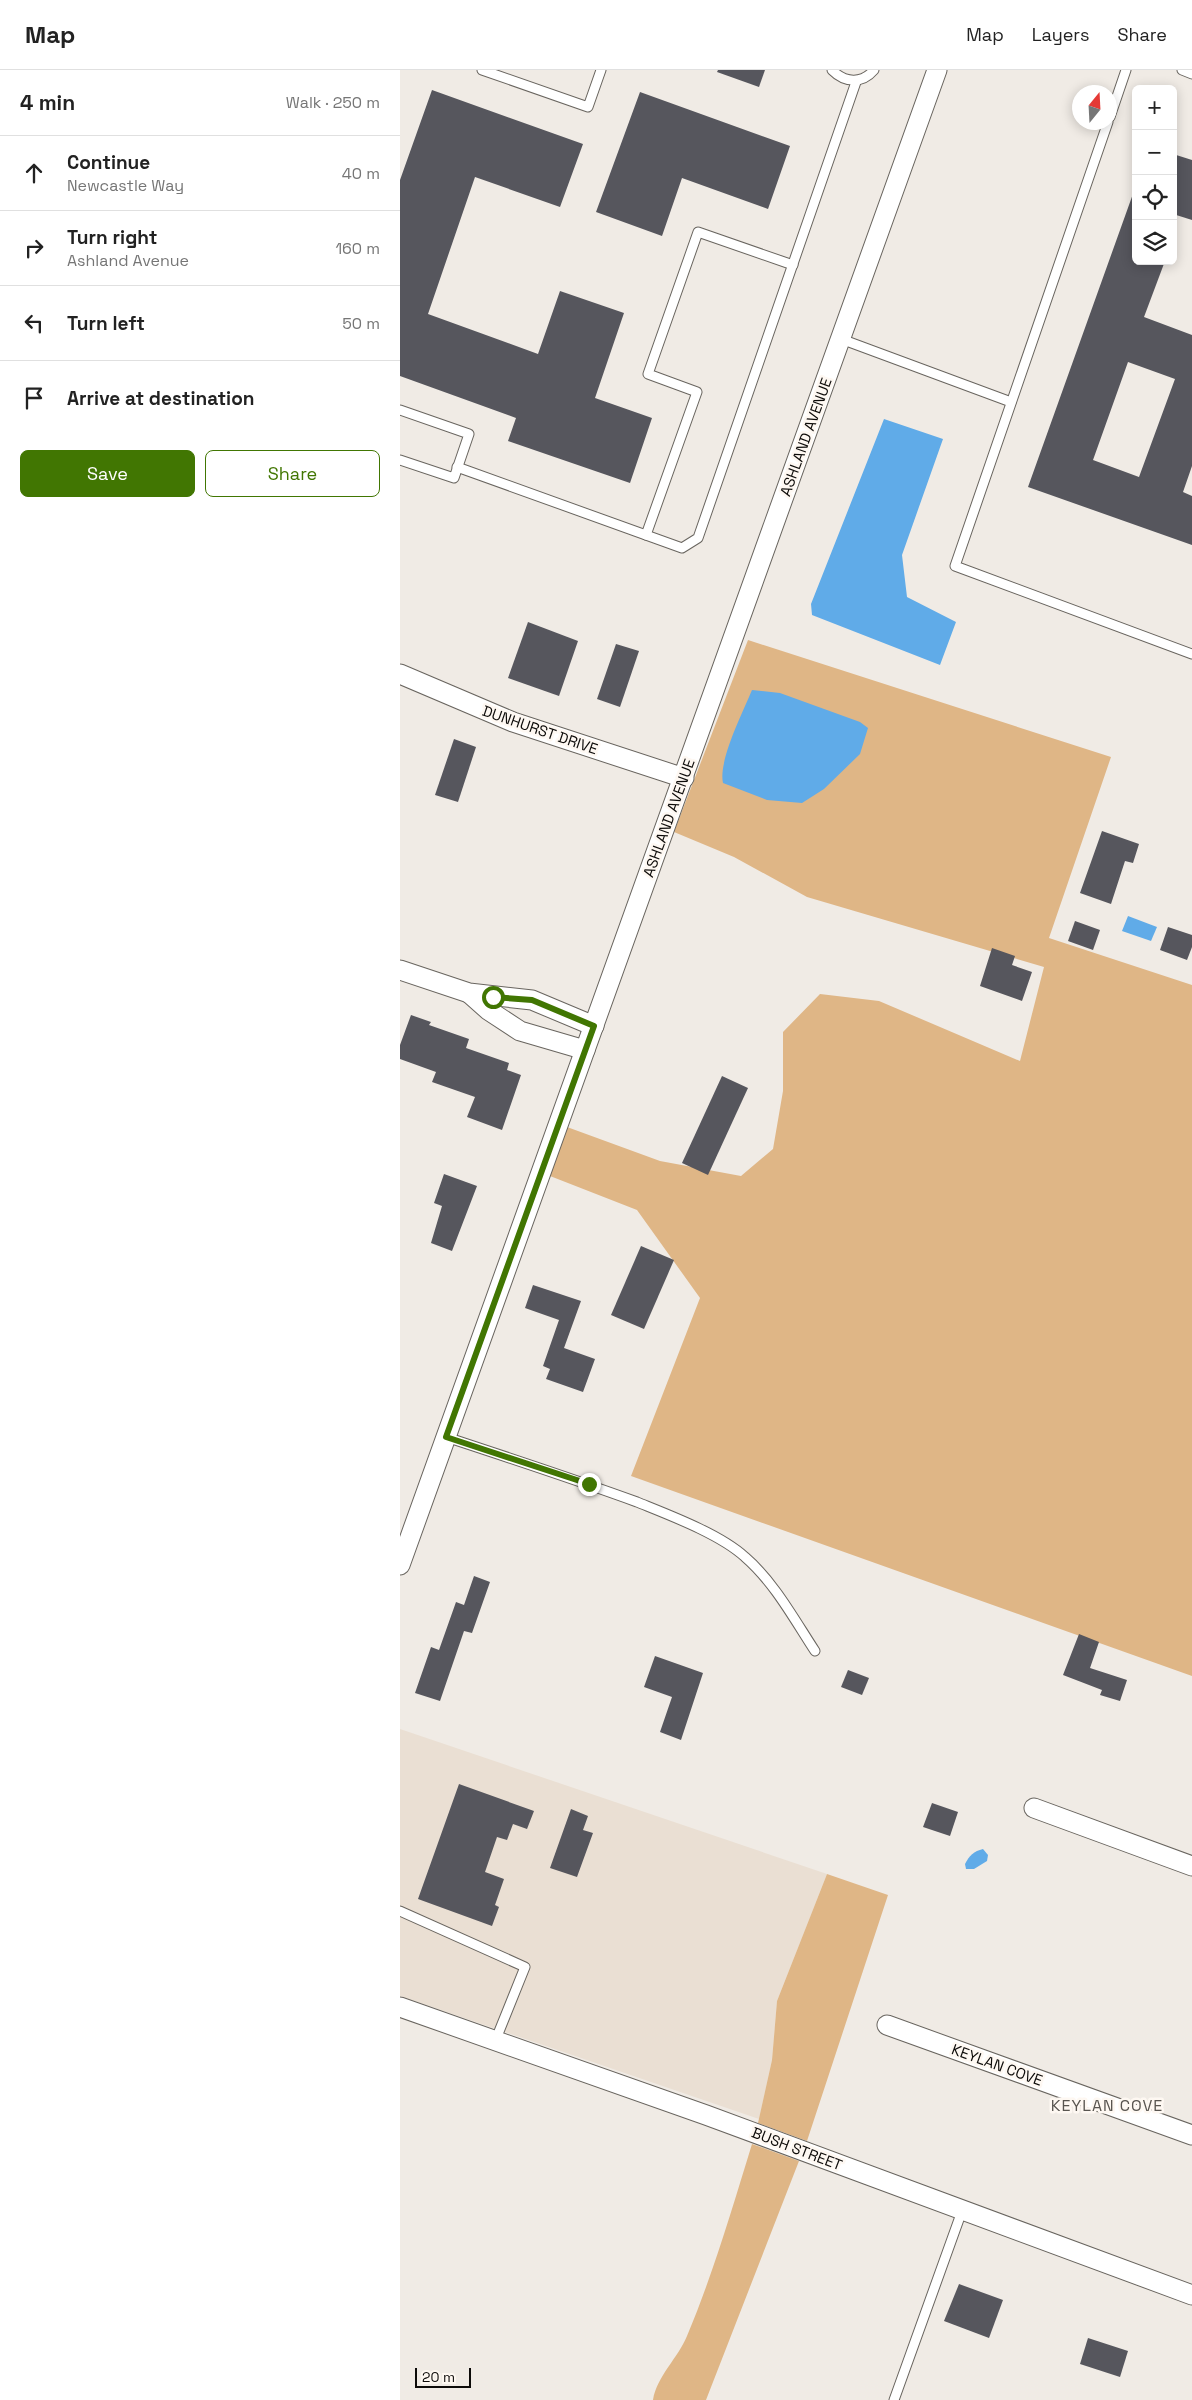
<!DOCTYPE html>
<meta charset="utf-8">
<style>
:root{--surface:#fff;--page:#f6f6f6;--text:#222;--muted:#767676;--line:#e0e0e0;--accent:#417602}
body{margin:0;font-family:"Space Grotesk",sans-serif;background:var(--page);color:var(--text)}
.controls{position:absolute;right:15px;top:15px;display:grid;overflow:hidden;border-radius:8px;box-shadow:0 2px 12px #0003}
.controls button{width:45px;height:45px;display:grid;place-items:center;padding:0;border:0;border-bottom:1px solid var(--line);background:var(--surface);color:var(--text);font:25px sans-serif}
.compass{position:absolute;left:672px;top:15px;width:45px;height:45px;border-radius:50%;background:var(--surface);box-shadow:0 2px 12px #0003;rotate:18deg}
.scale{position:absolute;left:15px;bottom:12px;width:56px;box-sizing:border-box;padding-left:5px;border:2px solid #0d0b09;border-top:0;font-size:14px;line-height:18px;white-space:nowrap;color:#0d0b09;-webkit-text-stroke:4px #fef8f2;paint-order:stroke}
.stop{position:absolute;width:15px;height:15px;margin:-11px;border:4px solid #417602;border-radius:50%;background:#fff}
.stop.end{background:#417602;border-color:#fff;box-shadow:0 1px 5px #0008}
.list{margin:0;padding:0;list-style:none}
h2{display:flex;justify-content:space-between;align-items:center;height:65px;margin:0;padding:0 20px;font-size:21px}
h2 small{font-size:16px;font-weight:400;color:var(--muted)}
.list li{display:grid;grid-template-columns:32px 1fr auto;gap:15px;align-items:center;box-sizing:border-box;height:75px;padding:0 20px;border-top:1px solid var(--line)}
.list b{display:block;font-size:19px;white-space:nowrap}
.list p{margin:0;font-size:16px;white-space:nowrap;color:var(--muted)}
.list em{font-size:16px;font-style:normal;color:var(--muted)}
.actions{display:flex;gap:10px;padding:15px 20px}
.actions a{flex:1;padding:11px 0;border:1px solid var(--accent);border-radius:8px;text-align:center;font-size:18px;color:var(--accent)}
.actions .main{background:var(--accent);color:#fff}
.icon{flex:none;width:28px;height:28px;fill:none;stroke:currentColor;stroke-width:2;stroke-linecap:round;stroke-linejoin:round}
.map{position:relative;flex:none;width:792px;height:2330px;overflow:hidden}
header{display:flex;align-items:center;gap:30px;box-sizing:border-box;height:70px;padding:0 25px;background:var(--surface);border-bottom:1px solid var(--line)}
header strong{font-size:24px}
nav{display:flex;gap:28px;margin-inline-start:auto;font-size:18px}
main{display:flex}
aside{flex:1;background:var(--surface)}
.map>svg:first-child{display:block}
.built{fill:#eadfd3}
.green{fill:#dfb686}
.water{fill:#60abe8}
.building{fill:#56565d;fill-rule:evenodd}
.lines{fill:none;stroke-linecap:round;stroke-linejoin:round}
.service-casing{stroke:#69655f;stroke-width:11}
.minor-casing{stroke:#69655f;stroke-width:21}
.service{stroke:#fff;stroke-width:9}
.minor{stroke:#fff;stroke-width:19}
.route{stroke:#417602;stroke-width:6}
.labels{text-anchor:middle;stroke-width:5;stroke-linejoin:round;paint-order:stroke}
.street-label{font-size:15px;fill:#0d0b09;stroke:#fef8f2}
.neighbourhood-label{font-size:16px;letter-spacing:1px;fill:#595550;stroke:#fef8f2}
</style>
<header>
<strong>Map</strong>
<nav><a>Map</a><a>Layers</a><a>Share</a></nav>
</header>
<main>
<aside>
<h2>4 min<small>Walk · 250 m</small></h2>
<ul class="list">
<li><svg class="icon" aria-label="ahead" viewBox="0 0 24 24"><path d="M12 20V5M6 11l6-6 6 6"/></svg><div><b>Continue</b><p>Newcastle Way</p></div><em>40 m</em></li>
<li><svg class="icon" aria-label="right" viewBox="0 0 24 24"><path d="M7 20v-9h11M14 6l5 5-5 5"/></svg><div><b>Turn right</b><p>Ashland Avenue</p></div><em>160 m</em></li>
<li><svg class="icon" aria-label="left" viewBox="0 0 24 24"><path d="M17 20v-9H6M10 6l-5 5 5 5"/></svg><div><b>Turn left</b></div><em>50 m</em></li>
<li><svg class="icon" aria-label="arrive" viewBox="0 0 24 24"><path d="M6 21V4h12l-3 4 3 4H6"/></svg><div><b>Arrive at destination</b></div></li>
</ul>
<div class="actions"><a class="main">Save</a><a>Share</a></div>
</aside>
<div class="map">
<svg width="792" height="2330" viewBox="0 0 792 2330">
<rect width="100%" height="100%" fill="#f0ebe5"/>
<path class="built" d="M0 1659 427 1804 377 1931 372 1990 359 2049 0 1926Z"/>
<g class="green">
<path d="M348 570 711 687 649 868 792 915V1606L231 1406 300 1228 237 1140 150 1106 167 1057 260 1091 341 1106 373 1079 383 1021V962L420 924 479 931 620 991 644 897 407 827 334 787 274 762Z"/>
<path d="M427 1804 488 1825 407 2071 358 2053 372 1990 377 1931Z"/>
<path d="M352 2074 399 2091 306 2330H253C257 2306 278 2288 287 2266 313 2204 332 2139 352 2074Z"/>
</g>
<g class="water">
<path d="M484 349 543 369 502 485 507 527 556 552 540 595 412 545 411 534Z"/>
<path d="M352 620 380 623 460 652 468 658 460 684 424 719 402 733 367 730 323 713C318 691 343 642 352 620Z"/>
<path d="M728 846 757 857 751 871 722 861Z"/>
<path d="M583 1779 588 1785 587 1791 574 1799H566L565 1794C569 1786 574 1781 583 1779Z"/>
</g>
<g class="building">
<path d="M318 0H365L359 17 317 2Z"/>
<path d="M32 20 183 74 160 137 75 107 28 244 138 284 160 221 224 243 195 328 252 348 230 413 108 371 116 348 0 306V110Z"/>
<path d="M240 22 390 76 368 139 282 108 262 166 196 142Z"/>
<path d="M773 84 792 90V150L773 144Z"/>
<path d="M734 121 736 122V191H765L744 247 792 265V396L783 422 792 426V475L628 417ZM728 292 775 309 739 407 693 390Z"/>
<path d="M128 552 178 571 159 626 108 608Z"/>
<path d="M216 574 239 581 220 637 197 629Z"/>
<path d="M54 669 76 677 58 732 35 725Z"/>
<path d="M702 761 739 774 733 793 725 791 711 834 680 823Z"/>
<path d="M675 851 700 860 693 880 668 871Z"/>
<path d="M768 857 792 865V877L787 890 760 880Z"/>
<path d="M592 878 615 886 612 895 632 902 622 931 580 916Z"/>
<path d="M11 945 31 952 29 955 69 969 66 978 109 993 107 1000 121 1005 102 1060 67 1047 75 1027 32 1012 36 1002 0 989V975Z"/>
<path d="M322 1006 348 1018 308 1105 282 1093Z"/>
<path d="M44 1104 77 1116 52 1181 31 1173 42 1136 34 1133Z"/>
<path d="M241 1176 274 1190 244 1259 211 1245Z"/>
<path d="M133 1215 181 1231 164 1278 195 1289 183 1322 146 1309 150 1299 143 1296 159 1250 125 1238Z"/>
<path d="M74 1506 90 1512 72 1563 64 1561 40 1631 15 1623 31 1577 39 1580 56 1532 64 1535Z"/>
<path d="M679 1564 699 1572 690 1598 727 1610 720 1631 700 1625 702 1620 663 1605Z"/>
<path d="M255 1586 303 1603 281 1670 260 1662 272 1627 244 1617Z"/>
<path d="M448 1600 469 1608 462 1625 441 1617Z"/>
<path d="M59 1714 134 1741 127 1759 113 1754 107 1770 97 1767 85 1802 104 1809 95 1835 99 1837 92 1856 18 1829Z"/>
<path d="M532 1733 558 1742 550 1766 523 1757Z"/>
<path d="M171 1739 188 1746 183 1760 193 1763 177 1807 150 1798Z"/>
<path d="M559 2214 603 2230 589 2268 544 2251Z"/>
<path d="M688 2268 728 2281 720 2307 680 2294Z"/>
</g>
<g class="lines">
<defs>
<g id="service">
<path d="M82 0 188 37 201 0"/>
<path d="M432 0C445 13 462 14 474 0"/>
<path d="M782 0 792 4"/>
<path d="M710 47 726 0"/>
<path d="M708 52 555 496 792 584"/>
<path d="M441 269 611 332"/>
<path d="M0 340 69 364 54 408 0 390"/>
<path d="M57 397 282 478 298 468 456 12"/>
<path d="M246 465 297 322 248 304 298 162 393 195"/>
<path d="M46 1367C110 1388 174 1409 237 1432 269 1445 320 1464 345 1487 374 1512 394 1549 415 1581"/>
<path d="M0 1841 125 1897 96 1969"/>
<path d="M494 2330 562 2141"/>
</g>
<g id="minor">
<path d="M0 604 113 652 284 708"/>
<path d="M0 900 69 923 132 930 194 956"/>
<path d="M70 924 88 940 120 961 185 980"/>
<path d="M0 1495 537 0"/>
<path d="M634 1738 792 1796"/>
<path d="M0 1937 306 2045 792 2225"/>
<path d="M487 1955 792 2065"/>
</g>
</defs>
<use href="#service" class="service-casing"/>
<use href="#minor" class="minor-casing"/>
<use href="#service" class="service"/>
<use href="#minor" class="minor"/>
</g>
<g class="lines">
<path class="route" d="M93 927 132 930 194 956 46 1367 189 1414"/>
</g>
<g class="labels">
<g class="street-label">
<text transform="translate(406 367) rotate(-70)" y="5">ASHLAND AVENUE</text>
<text transform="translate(140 660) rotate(19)" y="5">DUNHURST DRIVE</text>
<text transform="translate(269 748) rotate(-70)" y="5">ASHLAND AVENUE</text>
<text transform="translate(597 1995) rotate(20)" y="5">KEYLAN COVE</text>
<text transform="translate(397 2079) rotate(21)" y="5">BUSH STREET</text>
</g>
<g class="neighbourhood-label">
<text x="707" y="2041">KEYLAN COVE</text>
</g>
</g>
</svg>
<div class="controls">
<button>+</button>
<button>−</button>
<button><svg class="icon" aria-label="locate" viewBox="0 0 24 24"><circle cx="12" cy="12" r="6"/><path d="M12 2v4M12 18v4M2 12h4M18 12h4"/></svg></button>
<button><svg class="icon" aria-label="layers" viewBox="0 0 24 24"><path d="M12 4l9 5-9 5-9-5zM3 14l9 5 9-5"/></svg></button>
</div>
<svg class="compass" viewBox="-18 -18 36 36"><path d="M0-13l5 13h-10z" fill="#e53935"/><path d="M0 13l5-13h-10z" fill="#767676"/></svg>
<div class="scale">20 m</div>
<div class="stop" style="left:93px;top:927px"></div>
<div class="stop end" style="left:189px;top:1414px"></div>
</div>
</main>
